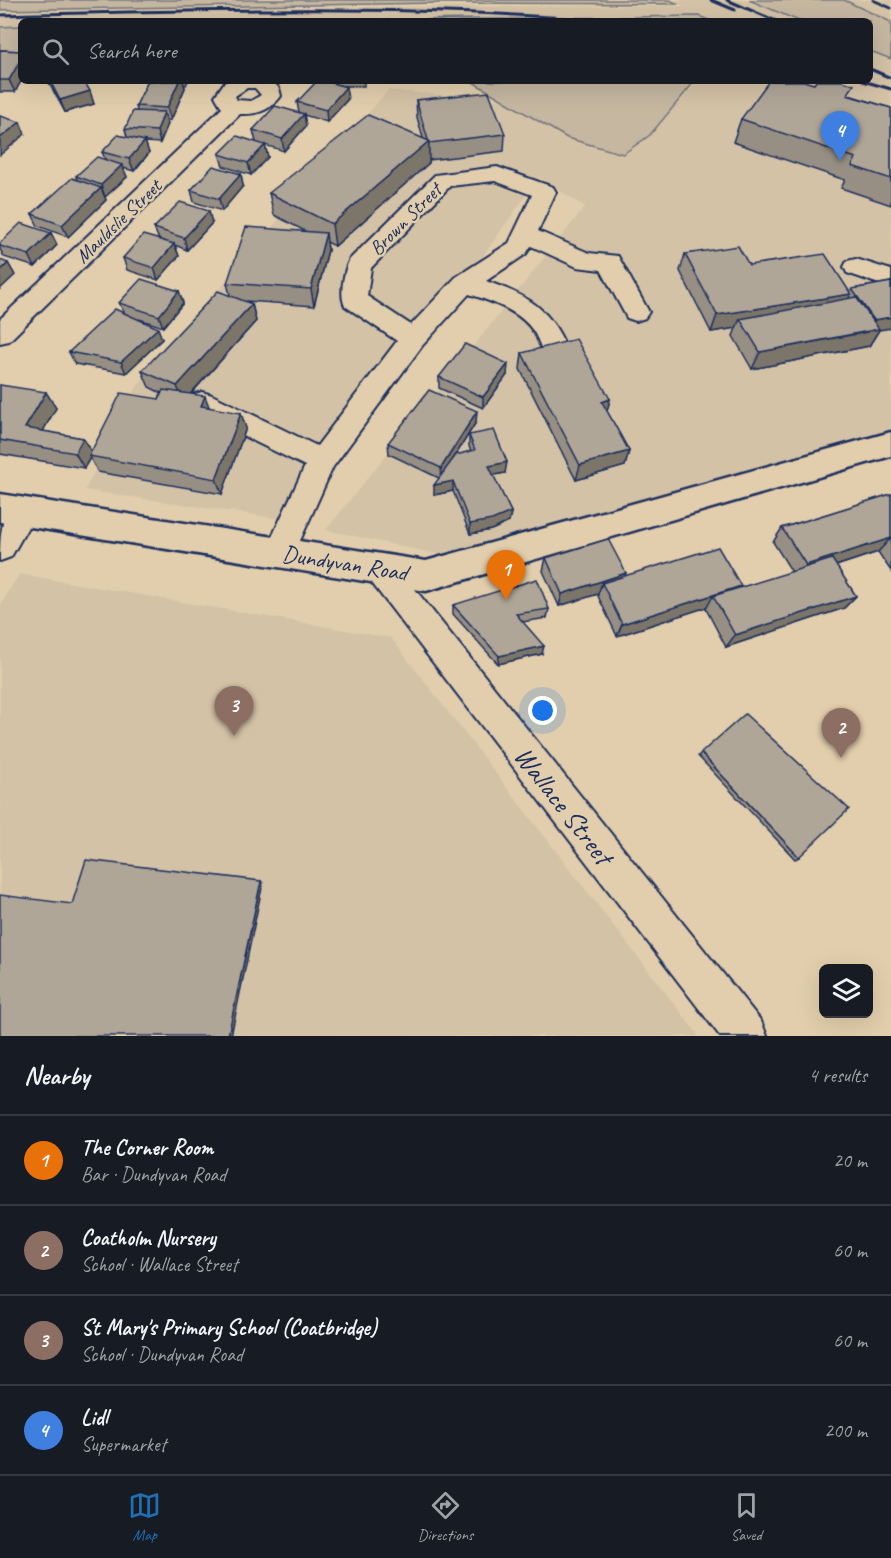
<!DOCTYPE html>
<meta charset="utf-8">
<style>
:root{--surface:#171b24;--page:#20242c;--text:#f1f3f6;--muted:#9ea1a6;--line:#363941;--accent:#1f6fb2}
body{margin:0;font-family:Caveat,sans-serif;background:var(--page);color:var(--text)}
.controls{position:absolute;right:18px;bottom:18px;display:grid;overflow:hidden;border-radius:9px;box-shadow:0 6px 24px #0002}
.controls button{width:54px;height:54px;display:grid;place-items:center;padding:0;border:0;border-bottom:2px solid var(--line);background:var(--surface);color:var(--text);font:30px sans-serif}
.you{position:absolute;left:543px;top:711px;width:21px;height:21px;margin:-15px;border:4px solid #fff;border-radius:50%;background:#1a73e8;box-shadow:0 0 0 9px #1a73e833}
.badge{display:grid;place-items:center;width:39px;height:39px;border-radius:50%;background:var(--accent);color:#fff;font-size:20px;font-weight:700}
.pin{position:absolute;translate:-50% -50px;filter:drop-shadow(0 2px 3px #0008)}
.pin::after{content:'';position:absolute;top:32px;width:21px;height:18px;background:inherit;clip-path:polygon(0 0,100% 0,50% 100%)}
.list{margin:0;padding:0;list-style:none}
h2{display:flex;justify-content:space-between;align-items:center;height:78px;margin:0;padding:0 24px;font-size:26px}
h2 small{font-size:20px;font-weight:400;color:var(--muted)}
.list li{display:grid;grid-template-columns:39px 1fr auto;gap:18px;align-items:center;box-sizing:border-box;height:90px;padding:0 24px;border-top:2px solid var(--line)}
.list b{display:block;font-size:22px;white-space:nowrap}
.list p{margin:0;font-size:20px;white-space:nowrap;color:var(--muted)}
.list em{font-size:20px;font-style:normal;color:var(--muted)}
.icon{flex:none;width:33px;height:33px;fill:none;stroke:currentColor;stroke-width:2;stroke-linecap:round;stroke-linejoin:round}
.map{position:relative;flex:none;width:891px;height:1036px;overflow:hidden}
.search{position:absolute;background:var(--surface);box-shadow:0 6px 24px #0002;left:18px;right:18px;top:18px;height:66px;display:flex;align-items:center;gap:15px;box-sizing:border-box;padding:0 21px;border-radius:9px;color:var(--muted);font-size:22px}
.sheet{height:438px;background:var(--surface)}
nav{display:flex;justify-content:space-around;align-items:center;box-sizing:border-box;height:84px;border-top:2px solid var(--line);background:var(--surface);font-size:16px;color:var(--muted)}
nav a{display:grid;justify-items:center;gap:3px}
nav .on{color:var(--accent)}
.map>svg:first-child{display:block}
.built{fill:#d3c2a6}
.green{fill:#c5b7a0;stroke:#70737f;stroke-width:1.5}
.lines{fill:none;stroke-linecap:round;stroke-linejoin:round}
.minor-casing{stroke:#1b2f5e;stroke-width:4}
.major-casing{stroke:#1b2f5e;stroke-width:5}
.minor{fill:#e2ceac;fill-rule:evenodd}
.major{fill:#e2ceac;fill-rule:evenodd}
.rail{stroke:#1b2f5e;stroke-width:3}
.wall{fill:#978f83;stroke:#1b2f5e;stroke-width:1.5}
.shaded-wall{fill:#7b746a;stroke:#1b2f5e;stroke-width:1.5}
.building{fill:#b0a698;stroke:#1b2f5e;stroke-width:1.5}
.labels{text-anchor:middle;stroke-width:5;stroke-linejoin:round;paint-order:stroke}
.far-street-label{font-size:20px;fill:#1b2f5e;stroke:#e2ceac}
.street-label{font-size:24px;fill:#1b2f5e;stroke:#e2ceac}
.near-street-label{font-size:28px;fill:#1b2f5e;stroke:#e2ceac}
</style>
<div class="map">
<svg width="891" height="1036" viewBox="0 0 891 1036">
<rect width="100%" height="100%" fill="#e2ceac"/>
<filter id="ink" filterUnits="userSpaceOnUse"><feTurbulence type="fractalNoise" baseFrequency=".0167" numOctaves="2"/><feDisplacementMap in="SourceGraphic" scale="12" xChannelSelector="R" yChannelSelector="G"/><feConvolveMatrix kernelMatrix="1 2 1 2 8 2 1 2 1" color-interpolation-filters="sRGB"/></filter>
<g filter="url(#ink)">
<g class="built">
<path d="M674 0H891V433L446 556 326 530 585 207 539 177 295 521 85 490 136 388 388 90 505 101 567 138 650 135 698 81H870V21H21V38H0V13L370 7 683 6Z"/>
<path d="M19 574 391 638 699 1036H0V606Z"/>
</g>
<g class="green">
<path d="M0 0H670L678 4 441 3 0 10Z"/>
<path d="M749 0H844L891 22V59L870 51V21H799Z"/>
<path d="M699 16 711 21H339Z"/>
<path d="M21 26V59H0V27Z"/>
<path d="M471 81H695L650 135 623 154 567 138Z"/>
</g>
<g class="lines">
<defs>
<g id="minor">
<path d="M228 81H272L279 88 281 96C271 110 257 115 240 114L9 341 0 343V319L222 108 215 96 224 83ZM247 88H255L261 95 251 101 237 100 235 96Z"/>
<path d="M497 167 553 187 556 192 538 231 589 253 618 256 649 312 645 318 636 321 627 318 601 270 577 267 531 246 526 254 486 281C528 296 549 307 567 349L563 356 554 359 545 356C541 349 539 341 535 334 522 311 492 302 469 294L422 346 333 467 291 561 280 565 269 561 265 552 305 466 192 411 188 403 192 395 202 392 212 395 317 446 397 341 345 306C339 295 344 270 350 259L435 175ZM495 181 532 195 509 243 456 277 411 325 367 296 371 268 450 186Z"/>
<path d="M856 259 891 270V288L847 273 844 267 847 261Z"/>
<path d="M22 498 33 502 37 511 11 557 0 561C0 537 0 508 22 498Z"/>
<path d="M383 559 394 563 761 1021 767 1036H720L372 583 367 573 372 563Z"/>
</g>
<path id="major" d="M891 432V456L426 591 0 522V494L426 561Z"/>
</defs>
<use href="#minor" class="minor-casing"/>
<use href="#major" class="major-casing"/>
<use href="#minor" class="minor"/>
<use href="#major" class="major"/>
<g class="rail">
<path d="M711 0 735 10"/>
<path d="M727 0 776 21"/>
<path d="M873 0 891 8"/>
<path d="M0 15C202 10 403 4 605 21"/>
<path d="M870 69 891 78"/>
<path d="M863 81 891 89"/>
</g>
</g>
<g class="wall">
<path d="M0 50 21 51V81L15 92H0Z"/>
<path d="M48 81H84L94 104 65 112Z"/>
<path d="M148 81H188L186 85H184L185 88 171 120H167L168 124 160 143 145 142 149 153 134 171 123 168 127 177 105 197 106 200 68 237 38 226 32 214 77 180 76 176 105 159 102 152 127 137 125 129 137 111 136 106Z"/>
<path d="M335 81H364V86H344L348 99 327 122 304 115 306 126 284 151 265 145 268 157 251 175 223 166 219 154 256 142 253 130 299 113 297 102 335 84Z"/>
<path d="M849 95 891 108V205L841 188 845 180 733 142 741 119Z"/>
<path d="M416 100 505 134 504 151 429 160V163L335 246 327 242 328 250 314 306 246 301 252 304 256 321 191 394 209 407 246 428 222 494 98 472 90 458 84 468 0 454V385L56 408 43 431 83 438 91 451 159 399 161 393 149 387 142 371 230 295 227 283 307 232 274 215 269 193 423 138 417 117Z"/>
<path d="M241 174 243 186 222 211 194 202 191 190Z"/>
<path d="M212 223 187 250 175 245 179 256 158 280 127 270 123 258 159 240 154 228Z"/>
<path d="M51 233 57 245 35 267 4 257 0 249V243Z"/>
<path d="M685 254 749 265 850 293 852 289 891 282 879 330 869 346 752 369 733 336 736 328 711 332 680 271Z"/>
<path d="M179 291 183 303 163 327 139 319 162 339 126 373 75 364 69 352 124 312 119 303Z"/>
<path d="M522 353 610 399 607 411 629 451 625 466 576 480 520 369Z"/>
<path d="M507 375 483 408 439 388V377Z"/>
<path d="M476 422 455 456 471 451 469 446V435L505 473 493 475 511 512 509 522 491 530 470 534 453 491 434 495 439 478 389 454 388 443Z"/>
<path d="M891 494V571L878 552 836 566 856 596 844 608 726 647 706 609 707 607 617 636 598 596V594L559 606 543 571 546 558 626 576 741 586 740 588 792 572 773 542 782 528Z"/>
<path d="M453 605 549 609 547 618 522 622 542 654 498 664 453 614Z"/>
<path d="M701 753 799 857 795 859 698 756Z"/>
</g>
<g class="shaded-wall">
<path d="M21 59V81L15 92 9 80Z"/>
<path d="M179 81H183L185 88 171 120 167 108Z"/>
<path d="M346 87 348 99 327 122 326 110Z"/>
<path d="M90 91 94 104 65 112 60 100Z"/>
<path d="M164 112 168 124 160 143 157 131Z"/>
<path d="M304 114 306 126 284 151 282 139Z"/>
<path d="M20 122 25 134 0 155V138Z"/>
<path d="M145 141 149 153 134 171 129 159Z"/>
<path d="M429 141V163L335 246 332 224Z"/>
<path d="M265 145 268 157 251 175 248 163Z"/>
<path d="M122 165 127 177 105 197 101 185Z"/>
<path d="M241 174 243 186 222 211 219 199Z"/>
<path d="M101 188 106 200 68 237 62 225Z"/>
<path d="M209 211 212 223 187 250 184 238Z"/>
<path d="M51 233 57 245 35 267 29 255Z"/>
<path d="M326 233 328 250 314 306 311 289Z"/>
<path d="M174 244 179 256 158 280 154 268Z"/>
<path d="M8 263 15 275 0 289V271Z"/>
<path d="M179 291 183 303 163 327 159 316Z"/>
<path d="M851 294 842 311 740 319 736 328 711 332 717 315Z"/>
<path d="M252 304 256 321 183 402 177 386Z"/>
<path d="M891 317V328L879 330 869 346 752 369 760 352 867 332 874 320Z"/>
<path d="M158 328 162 339 126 373 121 362Z"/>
<path d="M508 364 507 375 483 408V397Z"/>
<path d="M46 392 56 408 36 443 25 428Z"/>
<path d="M205 396 211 412 201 406Z"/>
<path d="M610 399 606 415 602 402Z"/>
<path d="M477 411 476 422 441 479V468Z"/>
<path d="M241 413 246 428 222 494 216 479Z"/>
<path d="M83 438 92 453 89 456 90 458 84 468 75 453Z"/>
<path d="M629 451 625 466 576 480 580 465Z"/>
<path d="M507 462 505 473 488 476 489 466Z"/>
<path d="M453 481V491L434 495V485Z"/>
<path d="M511 512 509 522 491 530 470 534V524Z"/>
<path d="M891 538 878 552 796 579 806 565Z"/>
<path d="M626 573 621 587 602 583 598 594 559 606 562 594Z"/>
<path d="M741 586 733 599 713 596 707 607 617 636 622 624Z"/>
<path d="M856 596 844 608 726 647 735 635Z"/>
<path d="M544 646 542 654 498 664 499 656Z"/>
<path d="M261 881 263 883 231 1036H228Z"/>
</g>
<g class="building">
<path d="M0 50 21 51V59L9 80H0Z"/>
<path d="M50 81H84L90 91 60 100Z"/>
<path d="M148 81H179L167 108 136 106Z"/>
<path d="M317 81H325L346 87 326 110 297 102Z"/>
<path d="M769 81H804L814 84 816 81H842L854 85 847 95 891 108V179L852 166 856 158 741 119Z"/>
<path d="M489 92 505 134 429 143 416 100Z"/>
<path d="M275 106 304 114 282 139 253 130Z"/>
<path d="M133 111 164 112 157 131 125 129Z"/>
<path d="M368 115 429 141 332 224 269 193Z"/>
<path d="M0 116 20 122 0 138Z"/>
<path d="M118 135 145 141 129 159 102 152Z"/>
<path d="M237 136 265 145 248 163 219 154Z"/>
<path d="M97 157 122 165 101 185 76 176Z"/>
<path d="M213 166 241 174 219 199 191 190Z"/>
<path d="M72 178 101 188 62 225 32 214Z"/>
<path d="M180 202 209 211 184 238 154 228Z"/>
<path d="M21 223 51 233 29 255 0 246V243Z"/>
<path d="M246 227 326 233 311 289 227 283Z"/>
<path d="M143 235 174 244 154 268 123 258Z"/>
<path d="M738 246 749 265 825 254 851 294 717 315 685 254Z"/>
<path d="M0 260 8 263 0 271Z"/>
<path d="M141 279 179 291 159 316 119 303Z"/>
<path d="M891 282V317L874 320 852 289Z"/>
<path d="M218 291 252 304 177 386 142 371Z"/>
<path d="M856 297 879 329 760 352 740 319Z"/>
<path d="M115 309 158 328 121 362 69 352Z"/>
<path d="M576 339 610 399 602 402 629 451 580 465 522 353Z"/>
<path d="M465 344 508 364 483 397 439 377Z"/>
<path d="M0 385 46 392 25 428 83 438 75 453 0 440Z"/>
<path d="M163 390 205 396 201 406 241 413 216 479 89 456 121 393 159 399Z"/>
<path d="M429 390 477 411 441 468 388 443Z"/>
<path d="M494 430 507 462 489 466 511 512 492 520 470 524 453 481 434 485 456 455 475 450 469 435Z"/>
<path d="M891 494V539V538L806 565 782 528Z"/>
<path d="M608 539 626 573 562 594 546 558Z"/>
<path d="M718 547 741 586 622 624 602 583Z"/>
<path d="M832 559 856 596 735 635 713 596Z"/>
<path d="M537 579 549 609 516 614 544 646 499 656 453 605Z"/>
<path d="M745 714 849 809 799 857 701 753Z"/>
<path d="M86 860 261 881 228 1036H0V895L72 904Z"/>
</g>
</g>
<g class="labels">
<g class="far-street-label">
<text transform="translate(405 219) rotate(-45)" y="7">Brown Street</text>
<text transform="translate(118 221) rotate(-44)" y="7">Mauldslie Street</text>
</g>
<g class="street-label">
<text transform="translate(345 563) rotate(9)" y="8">Dundyvan Road</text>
</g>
<g class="near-street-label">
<text transform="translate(564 805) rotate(52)" y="10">Wallace Street</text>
</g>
</g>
</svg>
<div class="controls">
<button><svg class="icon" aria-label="layers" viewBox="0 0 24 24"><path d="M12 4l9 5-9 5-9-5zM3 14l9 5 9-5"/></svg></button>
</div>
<div class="you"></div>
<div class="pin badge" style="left:506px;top:600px;background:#e8710a">1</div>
<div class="pin badge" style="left:841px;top:758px;background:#8d6e63">2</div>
<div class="pin badge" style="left:234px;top:736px;background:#8d6e63">3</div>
<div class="pin badge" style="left:840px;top:161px;background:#3f7fe0">4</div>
<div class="search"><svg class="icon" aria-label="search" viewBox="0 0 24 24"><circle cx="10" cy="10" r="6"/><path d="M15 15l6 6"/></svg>Search here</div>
</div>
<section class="sheet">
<h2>Nearby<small>4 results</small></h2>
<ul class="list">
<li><span class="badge" style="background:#e8710a">1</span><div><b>The Corner Room</b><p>Bar · Dundyvan Road</p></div><em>20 m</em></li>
<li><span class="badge" style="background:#8d6e63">2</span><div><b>Coatholm Nursery</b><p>School · Wallace Street</p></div><em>60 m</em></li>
<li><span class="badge" style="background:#8d6e63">3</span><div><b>St Mary's Primary School (Coatbridge)</b><p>School · Dundyvan Road</p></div><em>60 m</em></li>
<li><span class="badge" style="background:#3f7fe0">4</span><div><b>Lidl</b><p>Supermarket</p></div><em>200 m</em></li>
</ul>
</section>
<nav>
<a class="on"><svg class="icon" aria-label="map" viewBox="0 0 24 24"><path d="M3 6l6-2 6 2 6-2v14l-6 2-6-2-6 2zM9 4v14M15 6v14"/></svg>Map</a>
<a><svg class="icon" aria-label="directions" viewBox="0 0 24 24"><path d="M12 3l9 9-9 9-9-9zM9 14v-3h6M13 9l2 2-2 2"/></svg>Directions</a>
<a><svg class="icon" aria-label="saved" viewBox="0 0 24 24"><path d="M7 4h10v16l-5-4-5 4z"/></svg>Saved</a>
</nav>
